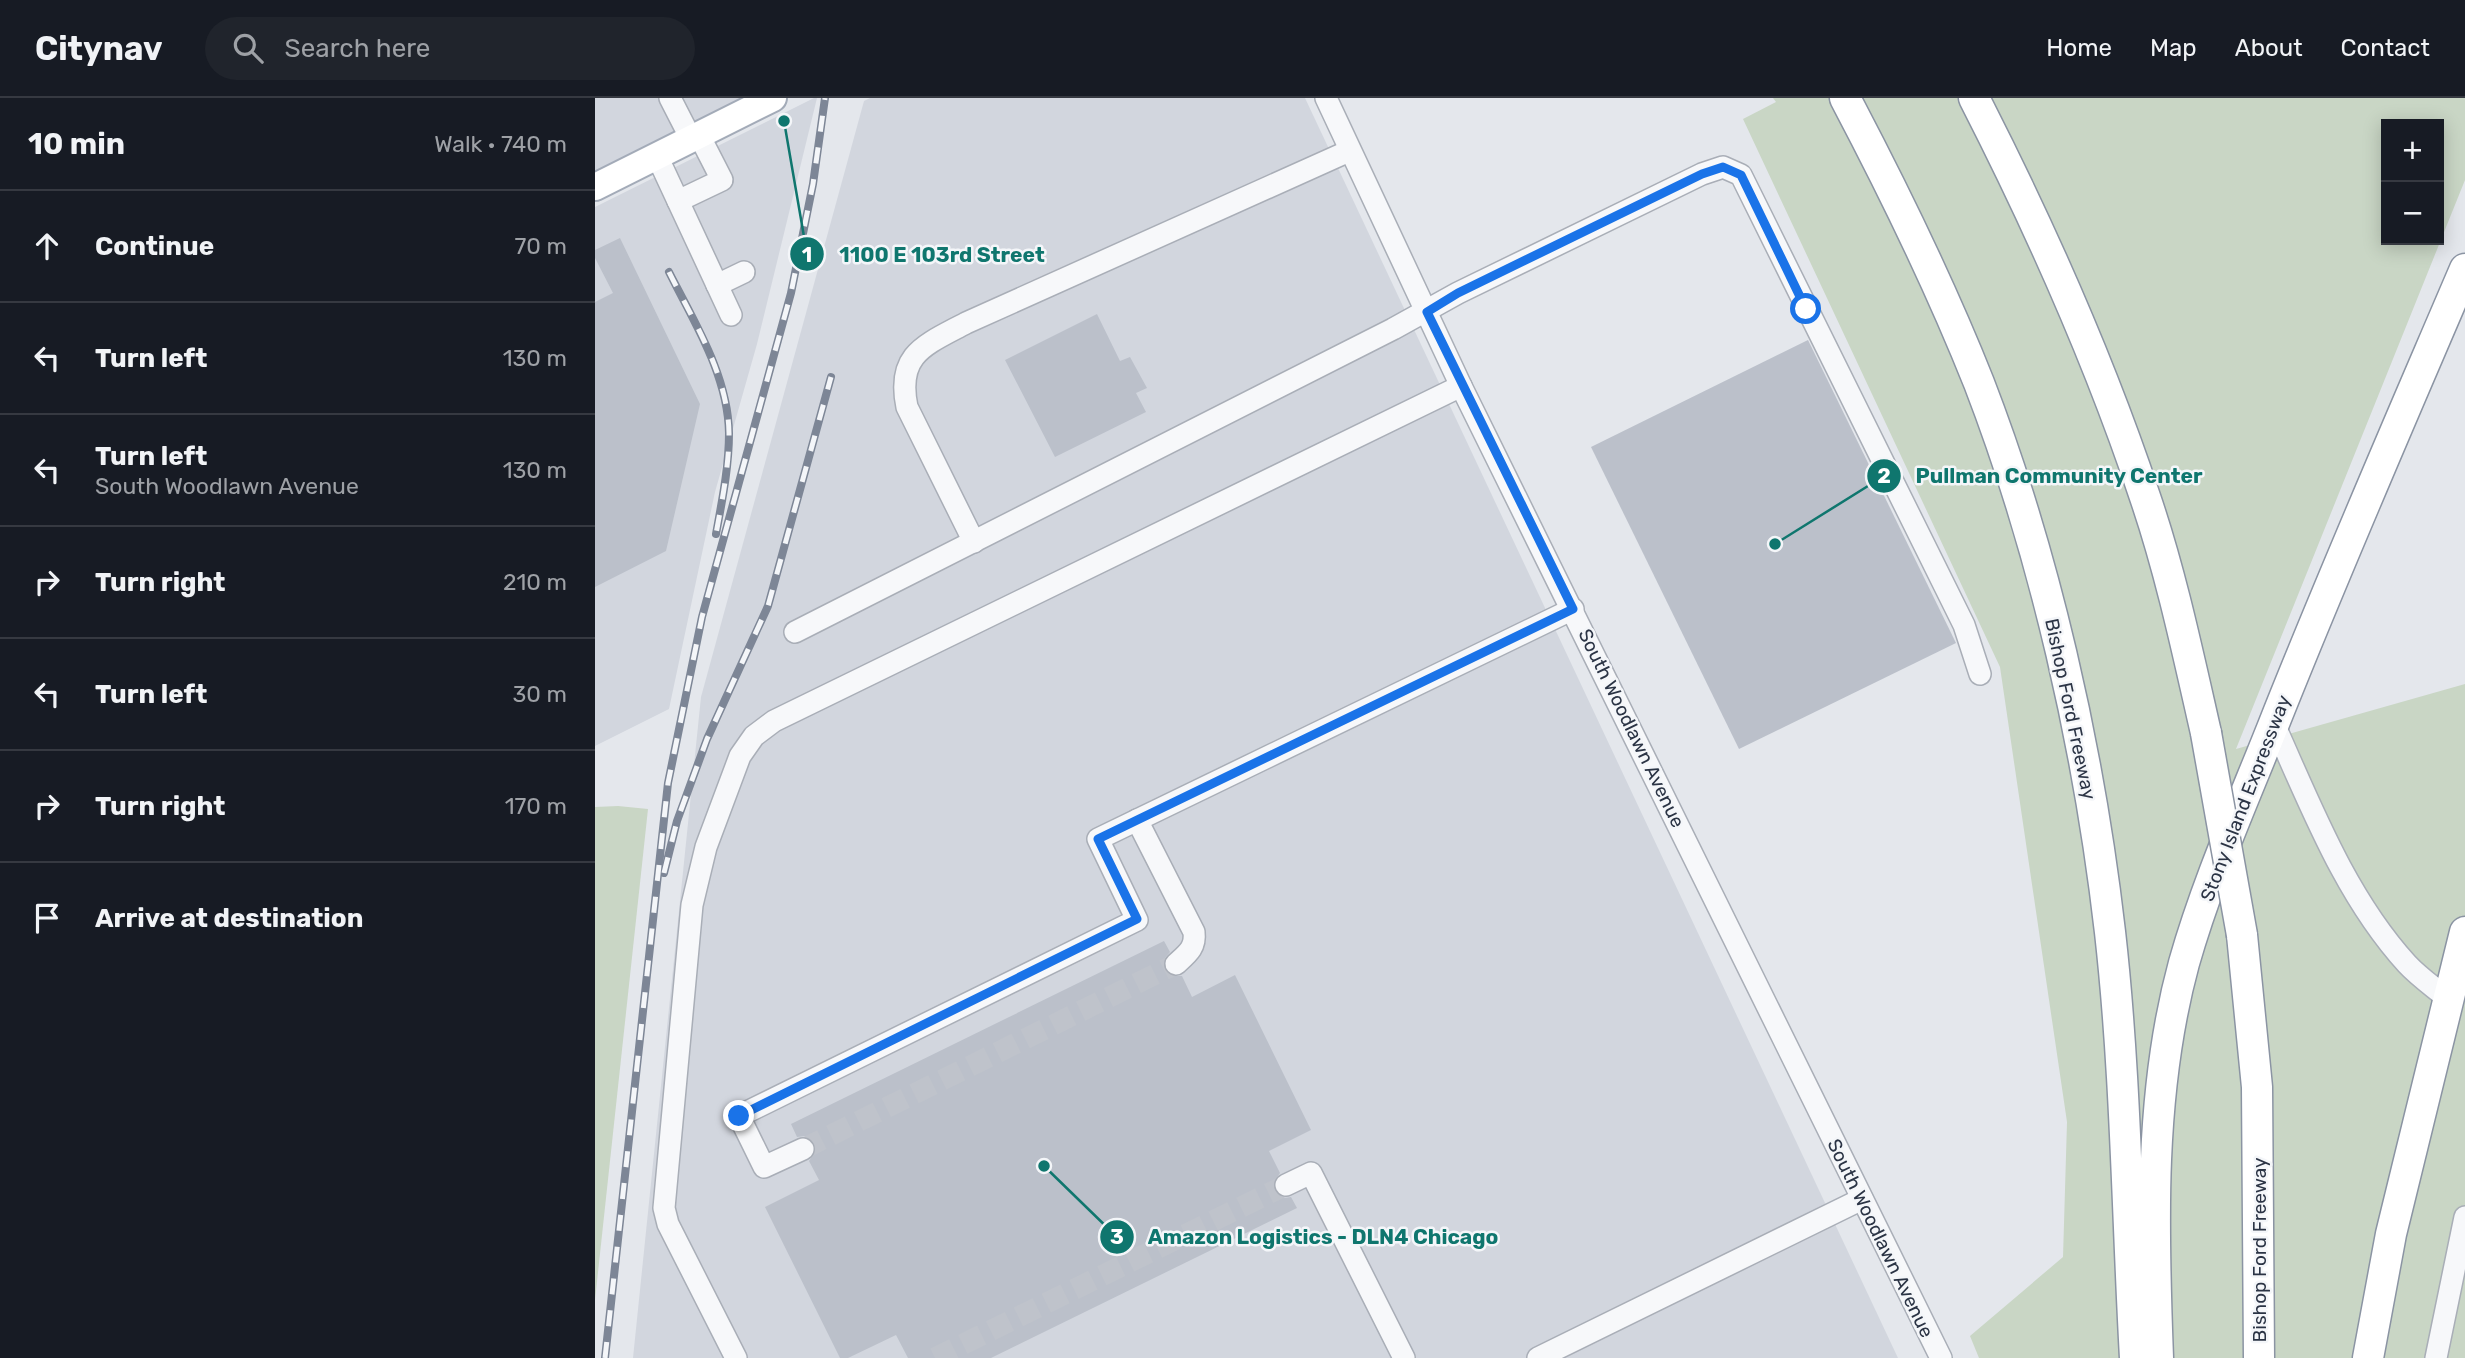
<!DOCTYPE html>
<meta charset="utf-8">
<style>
:root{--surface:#171b24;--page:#20242c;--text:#f1f3f6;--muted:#9ea1a6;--line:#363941}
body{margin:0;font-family:Rubik,sans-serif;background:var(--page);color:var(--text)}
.controls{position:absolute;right:21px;top:21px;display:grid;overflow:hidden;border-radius:0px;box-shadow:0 4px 18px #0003}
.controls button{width:63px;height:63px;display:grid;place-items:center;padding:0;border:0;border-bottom:2px solid var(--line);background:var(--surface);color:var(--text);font:35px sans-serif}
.stop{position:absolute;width:21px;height:21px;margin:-16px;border:5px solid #1a73e8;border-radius:50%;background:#fff}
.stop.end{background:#1a73e8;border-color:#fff;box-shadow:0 2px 7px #0008}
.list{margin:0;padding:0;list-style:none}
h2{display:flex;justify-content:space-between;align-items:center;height:91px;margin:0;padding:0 28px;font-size:30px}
h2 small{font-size:23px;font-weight:400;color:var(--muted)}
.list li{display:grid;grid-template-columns:46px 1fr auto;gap:21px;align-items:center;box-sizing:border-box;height:112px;padding:0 28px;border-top:2px solid var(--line)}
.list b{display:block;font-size:26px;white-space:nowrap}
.list p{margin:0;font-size:23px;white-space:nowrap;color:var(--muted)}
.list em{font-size:23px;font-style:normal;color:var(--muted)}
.icon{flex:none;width:38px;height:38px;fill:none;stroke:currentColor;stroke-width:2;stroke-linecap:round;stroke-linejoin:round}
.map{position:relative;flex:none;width:1870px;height:1260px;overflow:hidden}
header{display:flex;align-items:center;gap:42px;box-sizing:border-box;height:98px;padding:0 35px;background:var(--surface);border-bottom:2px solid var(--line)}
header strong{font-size:33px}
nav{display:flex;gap:38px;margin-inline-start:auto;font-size:24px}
.search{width:490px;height:63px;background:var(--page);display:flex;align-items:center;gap:18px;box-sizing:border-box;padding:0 24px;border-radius:38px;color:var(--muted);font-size:26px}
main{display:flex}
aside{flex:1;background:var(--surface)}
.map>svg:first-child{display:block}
.built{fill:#d2d6de}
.green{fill:#c9d6c5;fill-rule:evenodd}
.building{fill:#bbc0ca}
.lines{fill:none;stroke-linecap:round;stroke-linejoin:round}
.minor-tunnel{stroke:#bfc3cb;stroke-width:21;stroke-dasharray:21 10;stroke-linecap:butt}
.minor-casing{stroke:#a9aeb7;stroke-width:24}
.major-casing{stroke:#a3abb8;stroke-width:30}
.highway-casing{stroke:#8b94a3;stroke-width:33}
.minor{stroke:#f7f8fa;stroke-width:21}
.major{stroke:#fff;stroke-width:26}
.highway{stroke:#fff;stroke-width:30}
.rail-casing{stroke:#7d8696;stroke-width:8}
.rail{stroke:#f4f6f9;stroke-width:5;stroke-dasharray:16;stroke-linecap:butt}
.highway-bridge-casing{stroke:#8b94a3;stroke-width:33;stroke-linecap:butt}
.highway-bridge{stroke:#fff;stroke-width:30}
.route{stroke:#1a73e8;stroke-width:9}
.labels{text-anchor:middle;stroke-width:5;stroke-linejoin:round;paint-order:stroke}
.street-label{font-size:19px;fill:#2b3445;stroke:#f4f6f9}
.leader{fill:none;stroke:#0f766e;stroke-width:2.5}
.callout-dot{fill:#0f766e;stroke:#f4f6f9;stroke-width:2.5}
.mark-label{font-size:21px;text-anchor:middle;font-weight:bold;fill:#fff}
.callout-label{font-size:21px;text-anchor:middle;font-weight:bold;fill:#0f766e;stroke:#f4f6f9;stroke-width:5;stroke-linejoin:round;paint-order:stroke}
</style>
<header>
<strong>Citynav</strong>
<div class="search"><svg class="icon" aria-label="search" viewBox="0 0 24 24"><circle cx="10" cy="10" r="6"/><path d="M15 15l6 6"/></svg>Search here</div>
<nav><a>Home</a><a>Map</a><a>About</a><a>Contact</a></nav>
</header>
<main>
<aside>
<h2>10 min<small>Walk · 740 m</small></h2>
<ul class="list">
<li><svg class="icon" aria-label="ahead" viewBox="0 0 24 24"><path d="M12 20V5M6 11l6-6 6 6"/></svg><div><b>Continue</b></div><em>70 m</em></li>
<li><svg class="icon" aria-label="left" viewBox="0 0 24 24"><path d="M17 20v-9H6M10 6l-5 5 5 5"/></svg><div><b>Turn left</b></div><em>130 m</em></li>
<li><svg class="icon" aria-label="left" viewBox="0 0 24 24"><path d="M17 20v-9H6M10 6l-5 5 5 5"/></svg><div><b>Turn left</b><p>South Woodlawn Avenue</p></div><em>130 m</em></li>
<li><svg class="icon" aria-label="right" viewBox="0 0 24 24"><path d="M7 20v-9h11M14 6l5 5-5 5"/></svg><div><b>Turn right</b></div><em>210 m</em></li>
<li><svg class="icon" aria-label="left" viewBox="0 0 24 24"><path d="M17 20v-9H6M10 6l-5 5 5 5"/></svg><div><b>Turn left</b></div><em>30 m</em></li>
<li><svg class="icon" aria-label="right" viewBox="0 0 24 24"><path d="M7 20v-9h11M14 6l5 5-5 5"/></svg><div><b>Turn right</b></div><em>170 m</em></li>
<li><svg class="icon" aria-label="arrive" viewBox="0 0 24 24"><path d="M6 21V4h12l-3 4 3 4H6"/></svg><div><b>Arrive at destination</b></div></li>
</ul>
</aside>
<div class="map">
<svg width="1870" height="1260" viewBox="0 0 1870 1260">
<rect width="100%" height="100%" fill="#e4e7ec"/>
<g class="built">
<path d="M0 0H148L0 73Z"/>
<path d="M219 0H222L162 246 120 394 74 611 0 648V109Z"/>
<path d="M275 0H710L1303 1260H38L106 599 269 3Z"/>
</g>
<g class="green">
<path d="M1178 0H1870V82L1641 651 1870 586V1260H1384L1375 1238 1468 1159 1472 1024 1405 569 1148 21 1181 4ZM1791 26H1844V142H1791Z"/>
<path d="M23 708 53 711 0 1202V709Z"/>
</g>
<g class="building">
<path d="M25 140 105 306 71 453 0 489V204L18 195 0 160V152Z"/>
<path d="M502 216 525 263 535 259 552 290 541 295 551 314 460 359 410 262Z"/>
<path d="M1213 242 1361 545 1144 651 996 349Z"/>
<path d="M569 843 575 854 569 861 568 869 576 878H587L597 899 640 877 716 1032 674 1053 685 1075 678 1085 680 1093 689 1100 696 1099 702 1110 396 1260H313L301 1237 253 1260H245L170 1109 224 1082 214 1063 221 1053 220 1045 210 1038 202 1039 196 1026Z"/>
</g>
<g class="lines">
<g class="minor-tunnel">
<path d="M208 1051 581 866"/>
<path d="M340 1260 691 1087"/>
</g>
<defs>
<g id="minor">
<path d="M75 0 96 41"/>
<path d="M731 0 866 288 1346 1260"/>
<path d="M62 58 136 217"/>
<path d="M83 103 127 82 104 37"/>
<path d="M122 187 149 174"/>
<path d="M379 444 312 309C301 256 330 247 371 225L754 53"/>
<path d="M200 534 798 231 863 195 1107 76 1128 69 1146 77 1369 527 1385 576"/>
<path d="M1679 626C1716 708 1750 798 1812 866 1824 879 1840 890 1853 901"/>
<path d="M542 722 599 834C601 850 592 856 581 866"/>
<path d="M208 1051 169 1069 144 1018 542 822 503 741 978 511"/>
<path d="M691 1087 716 1075 809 1260"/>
<path d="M141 1260 73 1126 69 1110 97 807 111 749 145 658 159 638 179 623 866 288"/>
<path d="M943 1260 1267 1101"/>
<path d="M1841 1260 1870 1119"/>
</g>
<path id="major" d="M0 89 178 0"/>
<g id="highway">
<path d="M1250 0C1299 93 1345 187 1384 285 1450 456 1494 652 1515 834 1531 975 1532 1118 1540 1260"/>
<path d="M1379 0C1445 129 1504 261 1550 399 1576 475 1593 556 1611 635"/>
<path d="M1647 837 1662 989 1664 1260"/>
<path d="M1563 1260C1558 1129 1554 993 1589 865 1612 784 1647 706 1678 628 1739 474 1805 323 1870 171"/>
<path d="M1773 1260 1796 1136 1870 834"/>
</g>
</defs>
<use href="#minor" class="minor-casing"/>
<use href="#major" class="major-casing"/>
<use href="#highway" class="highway-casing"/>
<use href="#minor" class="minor"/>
<use href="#major" class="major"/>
<use href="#highway" class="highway"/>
<defs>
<g id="rail">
<path d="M74 174C99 224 133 277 134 335 134 369 127 403 121 436"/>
<path d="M69 775 82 723 112 641 173 508 236 279"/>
<path d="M10 1260 73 685 107 519 196 195 218 86 230 0"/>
</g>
</defs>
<use href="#rail" class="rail-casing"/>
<use href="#rail" class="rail"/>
<defs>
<path id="highway-bridge" d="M1611 635 1647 837"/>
</defs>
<use href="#highway-bridge" class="highway-bridge-casing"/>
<use href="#highway-bridge" class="highway-bridge"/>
</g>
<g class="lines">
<path class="route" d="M144 1018 542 821 503 741 978 511 832 214 863 195 1107 76 1128 69 1146 77 1211 211"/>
</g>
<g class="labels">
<g class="street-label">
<text transform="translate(1476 611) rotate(78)" y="7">Bishop Ford Freeway</text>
<text transform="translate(1037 630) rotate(64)" y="7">South Woodlawn Avenue</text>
<text transform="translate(1650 700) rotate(-69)" y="7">Stony Island Expressway</text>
<text transform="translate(1286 1140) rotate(64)" y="7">South Woodlawn Avenue</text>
<text transform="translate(1664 1152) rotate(-90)" y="7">Bishop Ford Freeway</text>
</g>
</g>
<path class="leader" d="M189 23L212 156M1180 446L1289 378M449 1068L522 1139"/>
<g class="callout-dot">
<circle cx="189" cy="23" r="7"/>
<circle cx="1180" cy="446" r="7"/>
<circle cx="449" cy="1068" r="7"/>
<circle cx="212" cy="156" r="18"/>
<circle cx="1289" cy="378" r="18"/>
<circle cx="522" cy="1139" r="18"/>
</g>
<g class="mark-label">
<text x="212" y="164">1</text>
<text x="1289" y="385">2</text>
<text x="522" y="1146">3</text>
</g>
<g class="callout-label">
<text x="347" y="164">1100 E 103rd Street</text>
<text x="1464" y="385">Pullman Community Center</text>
<text x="728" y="1146">Amazon Logistics - DLN4 Chicago</text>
</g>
</svg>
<div class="controls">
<button>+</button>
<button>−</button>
</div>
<div class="stop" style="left:1211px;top:211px"></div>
<div class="stop end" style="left:144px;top:1018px"></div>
</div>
</main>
